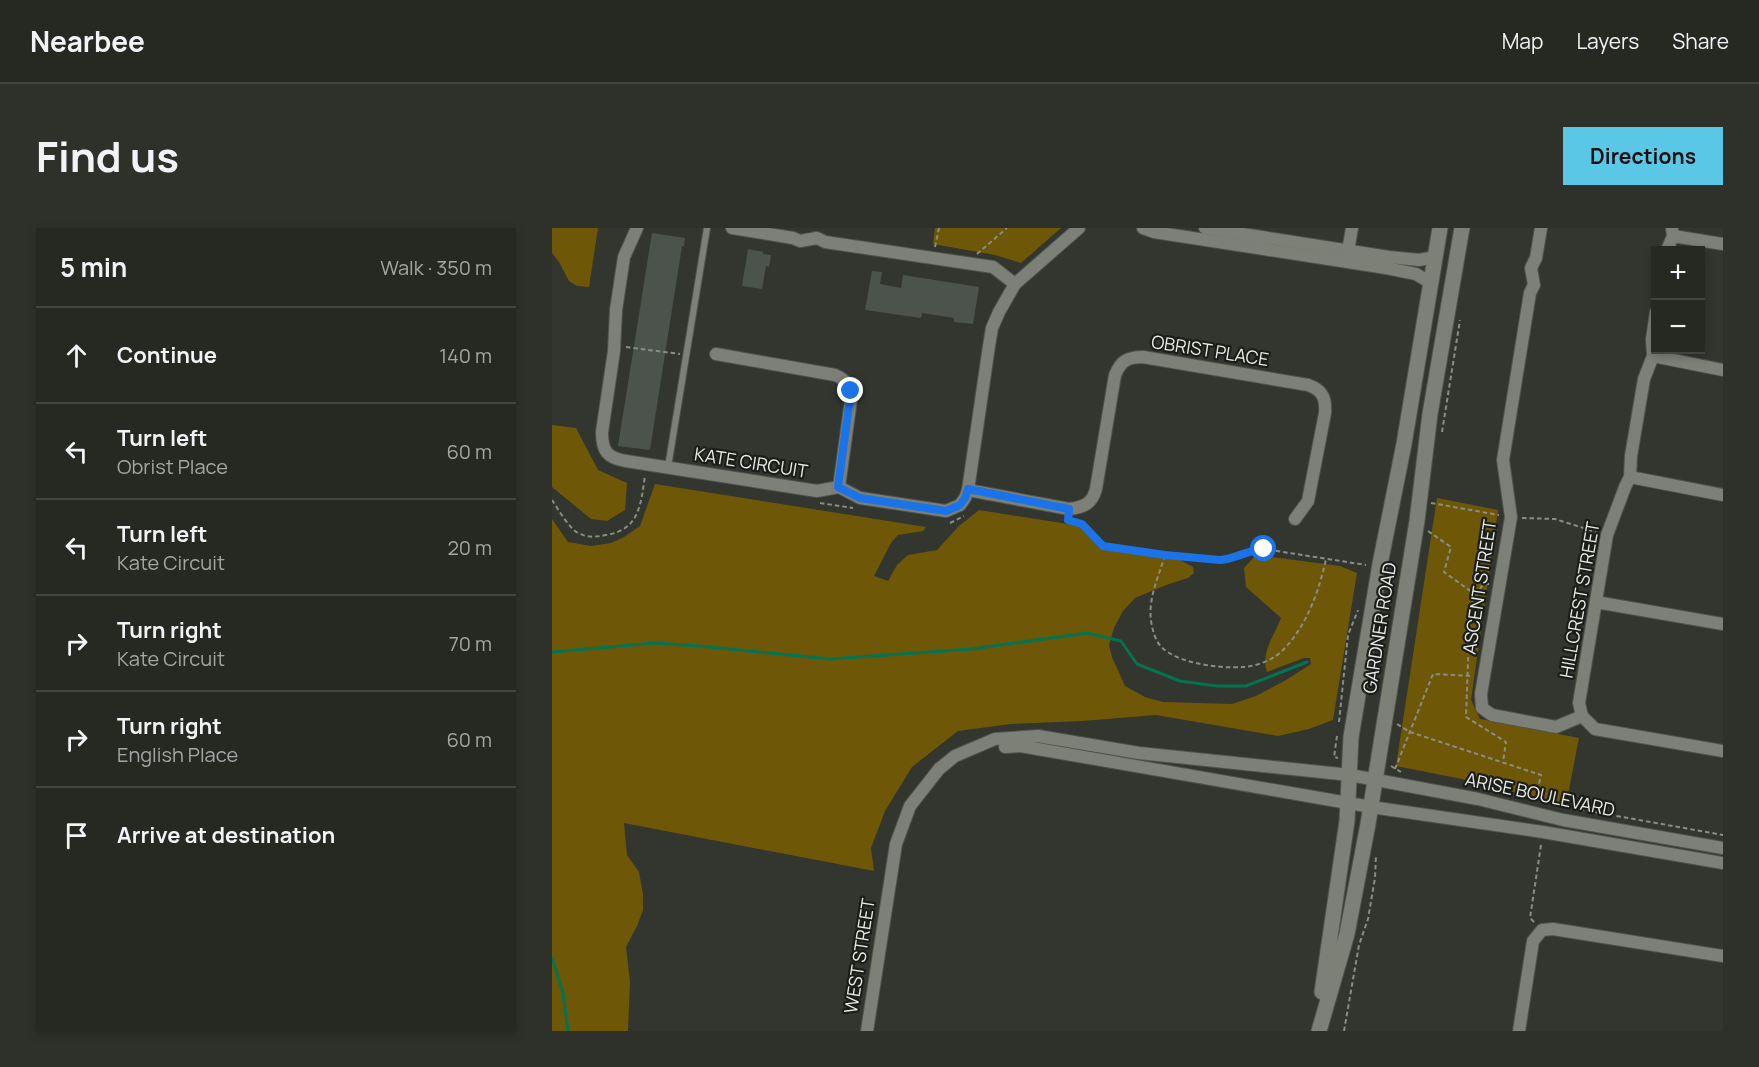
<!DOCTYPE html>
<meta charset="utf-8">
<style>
:root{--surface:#262822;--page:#2e302a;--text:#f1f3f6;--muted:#a4a6a5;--line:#424440;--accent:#5bc7e7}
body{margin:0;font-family:Manrope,sans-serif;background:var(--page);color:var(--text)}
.controls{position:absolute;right:18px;top:18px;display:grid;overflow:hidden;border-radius:0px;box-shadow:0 3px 9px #0003}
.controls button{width:54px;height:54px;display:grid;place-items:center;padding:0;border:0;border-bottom:2px solid var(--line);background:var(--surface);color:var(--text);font:30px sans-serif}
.stop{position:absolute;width:18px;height:18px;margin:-14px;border:4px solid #1a73e8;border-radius:50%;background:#fff}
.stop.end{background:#1a73e8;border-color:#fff;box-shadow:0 2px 6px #0008}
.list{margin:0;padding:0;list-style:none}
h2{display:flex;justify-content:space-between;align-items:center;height:78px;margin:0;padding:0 24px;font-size:26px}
h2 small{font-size:20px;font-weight:400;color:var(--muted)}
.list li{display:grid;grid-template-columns:39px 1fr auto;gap:18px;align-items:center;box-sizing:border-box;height:96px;padding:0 24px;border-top:2px solid var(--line)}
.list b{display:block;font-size:22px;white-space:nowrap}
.list p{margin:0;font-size:20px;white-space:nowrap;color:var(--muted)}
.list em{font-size:20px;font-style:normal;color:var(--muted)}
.icon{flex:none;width:33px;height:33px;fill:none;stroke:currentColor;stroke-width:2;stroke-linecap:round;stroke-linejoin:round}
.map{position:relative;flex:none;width:1171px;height:803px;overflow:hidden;border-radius:0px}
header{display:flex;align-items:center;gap:36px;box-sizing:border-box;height:84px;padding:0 30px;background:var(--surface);border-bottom:2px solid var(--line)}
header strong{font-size:28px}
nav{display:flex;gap:33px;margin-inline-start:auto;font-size:21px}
.intro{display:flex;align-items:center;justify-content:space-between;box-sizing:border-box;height:144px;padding:0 36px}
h1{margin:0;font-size:42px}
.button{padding:15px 27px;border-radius:0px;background:var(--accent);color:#111;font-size:21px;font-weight:700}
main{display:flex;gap:36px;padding:0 36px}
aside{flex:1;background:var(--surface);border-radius:0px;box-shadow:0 3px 9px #0003}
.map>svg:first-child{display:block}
.green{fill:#6e5706}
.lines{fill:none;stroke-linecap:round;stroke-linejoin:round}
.stream{stroke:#047351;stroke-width:3}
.building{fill:#4c534c}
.service-casing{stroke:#50534d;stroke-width:8}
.minor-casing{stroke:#50534d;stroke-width:14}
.tertiary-casing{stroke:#50534d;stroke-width:17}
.path{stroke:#8a8d86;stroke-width:2;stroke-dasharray:4.5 3;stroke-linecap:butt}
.service{stroke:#7c8077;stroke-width:6}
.minor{stroke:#7c8077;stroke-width:12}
.tertiary{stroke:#7c8077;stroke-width:15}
.route{stroke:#1a73e8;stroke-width:8}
.labels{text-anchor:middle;stroke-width:4.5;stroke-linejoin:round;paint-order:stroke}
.street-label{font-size:18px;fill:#e9ebe6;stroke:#1b1d19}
</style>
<header>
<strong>Nearbee</strong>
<nav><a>Map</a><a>Layers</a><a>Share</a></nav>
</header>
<div class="intro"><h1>Find us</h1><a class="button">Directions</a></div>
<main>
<aside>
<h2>5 min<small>Walk · 350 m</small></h2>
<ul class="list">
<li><svg class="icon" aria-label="ahead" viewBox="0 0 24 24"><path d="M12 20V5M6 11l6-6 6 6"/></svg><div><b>Continue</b></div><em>140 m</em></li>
<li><svg class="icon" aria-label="left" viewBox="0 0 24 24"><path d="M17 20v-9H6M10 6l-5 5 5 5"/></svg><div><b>Turn left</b><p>Obrist Place</p></div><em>60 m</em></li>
<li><svg class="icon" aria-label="left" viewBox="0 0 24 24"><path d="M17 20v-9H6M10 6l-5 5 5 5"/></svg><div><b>Turn left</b><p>Kate Circuit</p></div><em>20 m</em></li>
<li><svg class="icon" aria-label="right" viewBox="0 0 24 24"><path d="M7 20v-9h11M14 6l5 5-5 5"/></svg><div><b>Turn right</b><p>Kate Circuit</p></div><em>70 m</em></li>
<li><svg class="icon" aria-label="right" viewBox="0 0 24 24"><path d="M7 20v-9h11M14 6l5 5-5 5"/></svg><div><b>Turn right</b><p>English Place</p></div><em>60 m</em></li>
<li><svg class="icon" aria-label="arrive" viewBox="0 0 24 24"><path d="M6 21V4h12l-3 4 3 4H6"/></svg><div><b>Arrive at destination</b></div></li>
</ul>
</aside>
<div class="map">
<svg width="1171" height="803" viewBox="0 0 1171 803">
<rect width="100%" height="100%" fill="#33362e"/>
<g class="green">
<path d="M0 0H46L37 59 25 58 17 53 7 34 0 25Z"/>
<path d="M383 0H509L469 35 443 27 381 16Z"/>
<path d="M0 197 24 200 46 242 75 255 73 282 55 293 39 291 0 259Z"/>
<path d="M103 256 374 299 371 303 346 307 339 315 322 348 336 353 345 337 356 327 385 322 406 299 427 282 528 298 548 320 621 328 641 339 642 345 636 350 614 357 583 370 571 383 562 400 557 417 560 429 573 458 593 469 611 474 680 476 704 468 734 452 759 436 758 430H752L715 444C708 426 723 406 729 390L694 359 692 340 704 327 788 338 805 345 781 492 757 501 726 508 604 487 530 493 459 496 406 503 360 539 333 583 319 620 322 643 72 595 75 627 87 644 91 666V682L85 698 74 719 78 754 76 803H0V291L16 314 39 318 59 315 72 309 88 298Z"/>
<path d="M885 270 946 282 919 472 928 491 1027 510 1014 577 910 551 844 538Z"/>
</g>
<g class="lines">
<g class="stream">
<path d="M0 424 103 415 147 418 278 431 420 421 535 405 569 413 585 436 628 453 665 458H694L755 434"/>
<path d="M0 730 11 765 16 803"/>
</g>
</g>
<g class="building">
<path d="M100 5 133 10 132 18H130L98 222 66 218Z"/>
<path d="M196 21 211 24V26L219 27 217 39 214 38 210 61 190 58Z"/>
<path d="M320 43 330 44 328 56 349 60 351 47 427 59 421 96 402 94V90L370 85 369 90 313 82Z"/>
</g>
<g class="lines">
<defs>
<path id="service" d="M116 239 155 0"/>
<g id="minor">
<path d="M85 0 72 29 64 82 62 123 50 204C50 223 55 230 74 233L265 263 287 259 308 270 394 283 408 277 413 270 416 262 437 118 440 100 447 84 463 56 527 0"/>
<path d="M180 0 241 10 248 13 265 10 273 14 441 39 463 56"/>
<path d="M591 0 602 4 834 40 864 46 879 55"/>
<path d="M653 0 837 29 867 32 883 29"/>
<path d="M989 0 984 30 979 40 982 57 978 65 951 232 959 289 929 466 930 480 940 487 1004 499 1030 488"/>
<path d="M1121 8 1171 16"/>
<path d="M1115 22 1121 8 1120 1"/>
<path d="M796 23 800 0"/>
<path d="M1104 84 1100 111 1101 128 1092 151 1079 228 1078 249 1073 259 1055 307 1027 475 1030 488 1043 501 1171 523"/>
<path d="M164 126 283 147C295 152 299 159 299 172L287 259"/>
<path d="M1101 128 1171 142"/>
<path d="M1078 249 1171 267"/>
<path d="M416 262 517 281C532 279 540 276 544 261L563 147C569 133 575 129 591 129L756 157C771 162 774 171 773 185L756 273 743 291"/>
<path d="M1044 374 1171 396"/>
<path d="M453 519 469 518 480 520 819 579 991 604 1171 635"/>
<path d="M315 803 344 616 358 578 387 541 403 528 443 511 486 508 587 525 798 547 926 571 1011 592 1171 620"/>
<path d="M967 803 981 713 990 702 1001 701 1171 728"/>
</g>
<g id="tertiary">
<path d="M770 764 795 593 799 509 828 336 852 216 888 0"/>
<path d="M767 803 795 706 816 596 865 293 878 186 910 0"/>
</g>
</defs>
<use href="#service" class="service-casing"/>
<use href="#minor" class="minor-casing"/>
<use href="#tertiary" class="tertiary-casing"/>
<g class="path">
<path d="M383 19 387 0"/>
<path d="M425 26 455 0"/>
<path d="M74 119 128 126"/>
<path d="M890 204 908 92"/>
<path d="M0 272C6 281 17 300 26 305 36 310 44 309 54 307 88 302 89 275 93 247"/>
<path d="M268 275 301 280"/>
<path d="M879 275 947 287"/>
<path d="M970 290 1003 291 1044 304"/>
<path d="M519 293 530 295 551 318 613 327 667 332C683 331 696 322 712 321L814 337"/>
<path d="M398 295 412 288"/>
<path d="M876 303 899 319 892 344 924 367"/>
<path d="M613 327C604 357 591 380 604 411 614 435 668 441 691 439 705 438 722 432 732 421 755 397 767 363 774 331"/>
<path d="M937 356H931L918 378 914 489 954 514 951 534"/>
<path d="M787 494 796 407 806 382"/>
<path d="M845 496 858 504 989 547 983 573"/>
<path d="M785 508 782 529 786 530"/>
<path d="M839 538 849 544"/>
<path d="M843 541 881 446 921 448"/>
<path d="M998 576 1171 607"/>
<path d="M982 694 978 690 989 617"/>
<path d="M792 803 807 717 816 691 823 650 824 627"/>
</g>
<use href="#service" class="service"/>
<use href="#minor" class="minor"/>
<use href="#tertiary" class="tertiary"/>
</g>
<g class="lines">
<path class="route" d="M299 163 286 259 308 270 394 283 408 277 413 270 416 261 517 281 516 292 530 296 551 318 613 327 668 332C683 331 696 322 712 321"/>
</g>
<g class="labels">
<g class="street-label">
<text transform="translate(658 123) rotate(9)" y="6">OBRIST PLACE</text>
<text transform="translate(199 235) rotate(9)" y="6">KATE CIRCUIT</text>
<text transform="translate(928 359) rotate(-81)" y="6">ASCENT STREET</text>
<text transform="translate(1028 372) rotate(-80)" y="6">HILLCREST STREET</text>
<text transform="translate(828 400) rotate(-81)" y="6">GARDNER ROAD</text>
<text transform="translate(988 567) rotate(12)" y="6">ARISE BOULEVARD</text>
<text transform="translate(308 728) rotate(-81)" y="6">WEST STREET</text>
</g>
</g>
</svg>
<div class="controls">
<button>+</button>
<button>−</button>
</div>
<div class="stop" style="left:712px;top:321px"></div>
<div class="stop end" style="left:299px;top:163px"></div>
</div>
</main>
